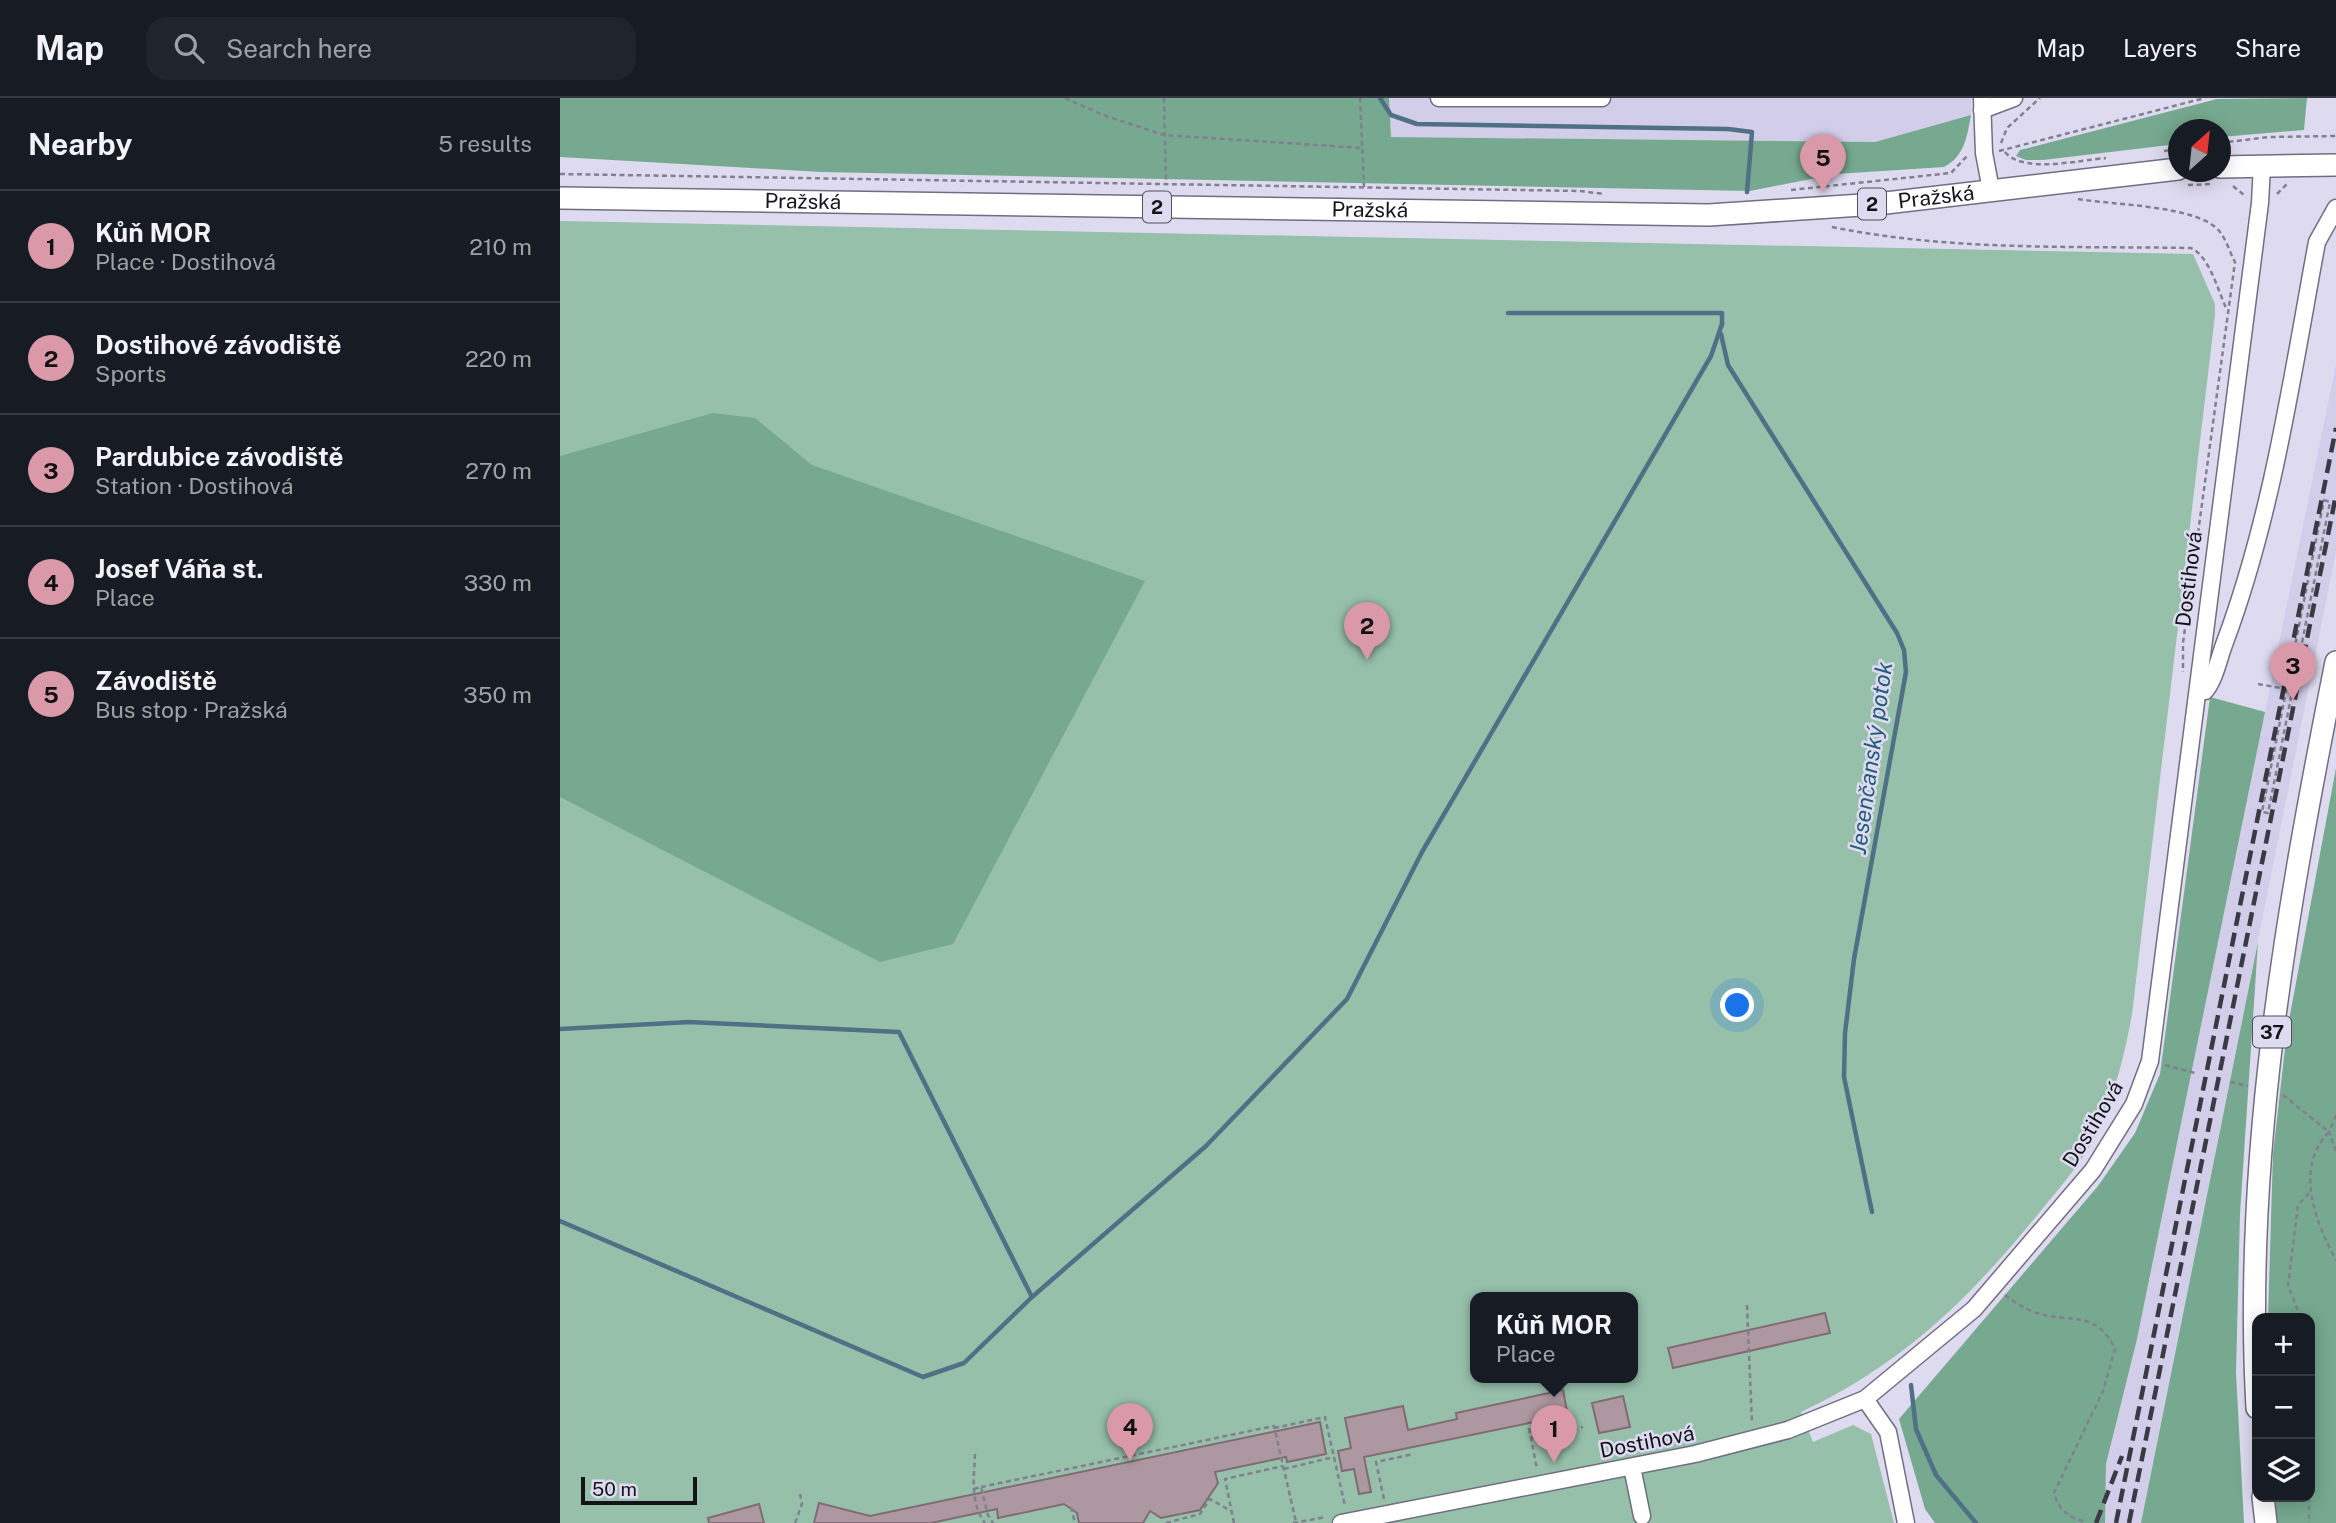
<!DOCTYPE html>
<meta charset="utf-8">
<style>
:root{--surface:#171b24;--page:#20242c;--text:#f1f3f6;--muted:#9ea1a6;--line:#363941;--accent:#d999a8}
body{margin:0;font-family:"Public Sans",sans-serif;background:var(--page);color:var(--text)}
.controls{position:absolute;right:21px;bottom:21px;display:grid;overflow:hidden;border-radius:14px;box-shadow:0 4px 18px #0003}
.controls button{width:63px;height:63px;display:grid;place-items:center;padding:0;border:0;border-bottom:2px solid var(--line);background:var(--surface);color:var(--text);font:35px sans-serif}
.compass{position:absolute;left:1608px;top:21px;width:63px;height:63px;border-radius:50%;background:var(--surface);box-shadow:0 4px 18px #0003;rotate:27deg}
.scale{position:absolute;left:21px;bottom:18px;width:116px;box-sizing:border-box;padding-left:7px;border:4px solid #14131a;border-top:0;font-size:19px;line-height:24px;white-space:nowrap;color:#14131a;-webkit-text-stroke:5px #dedbf0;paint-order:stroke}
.you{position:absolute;left:1178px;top:908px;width:24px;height:24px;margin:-18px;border:5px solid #fff;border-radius:50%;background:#1a73e8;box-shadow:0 0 0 10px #1a73e833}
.badge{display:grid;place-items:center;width:46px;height:46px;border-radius:50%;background:var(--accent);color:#111;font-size:23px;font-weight:700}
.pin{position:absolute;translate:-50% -58px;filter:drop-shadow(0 2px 4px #0008)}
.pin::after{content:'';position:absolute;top:37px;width:24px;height:21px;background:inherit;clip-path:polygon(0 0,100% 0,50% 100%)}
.popup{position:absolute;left:910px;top:1194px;width:168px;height:91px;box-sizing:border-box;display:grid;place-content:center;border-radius:14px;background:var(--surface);filter:drop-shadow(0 2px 5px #0005);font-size:23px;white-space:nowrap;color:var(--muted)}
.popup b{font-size:26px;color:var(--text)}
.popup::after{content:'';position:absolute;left:50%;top:100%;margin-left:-14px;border:14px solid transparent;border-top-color:var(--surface)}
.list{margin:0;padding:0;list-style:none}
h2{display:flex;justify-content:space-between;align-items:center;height:91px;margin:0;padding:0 28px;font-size:30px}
h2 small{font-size:23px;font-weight:400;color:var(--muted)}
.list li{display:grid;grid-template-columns:46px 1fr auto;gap:21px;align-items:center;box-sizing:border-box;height:112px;padding:0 28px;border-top:2px solid var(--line)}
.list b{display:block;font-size:26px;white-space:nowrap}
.list p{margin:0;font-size:23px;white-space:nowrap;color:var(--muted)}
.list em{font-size:23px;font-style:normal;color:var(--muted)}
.icon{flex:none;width:38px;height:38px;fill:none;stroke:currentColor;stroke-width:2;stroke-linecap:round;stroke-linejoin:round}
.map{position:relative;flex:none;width:1776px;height:1425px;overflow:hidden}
header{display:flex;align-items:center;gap:42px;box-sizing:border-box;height:98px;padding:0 35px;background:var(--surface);border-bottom:2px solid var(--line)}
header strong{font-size:33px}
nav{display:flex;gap:38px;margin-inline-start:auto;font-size:24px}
.search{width:490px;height:63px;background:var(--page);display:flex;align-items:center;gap:18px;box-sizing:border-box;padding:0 24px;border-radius:21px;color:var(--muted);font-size:26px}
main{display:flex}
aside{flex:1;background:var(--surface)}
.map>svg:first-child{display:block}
.built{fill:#d2cee9}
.green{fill:#96c0aa;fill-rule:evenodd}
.forest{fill:#76a98f}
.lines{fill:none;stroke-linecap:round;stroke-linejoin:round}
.stream{stroke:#4f7085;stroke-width:4.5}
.building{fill:#ad98a1;stroke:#806c74;stroke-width:2}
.minor-casing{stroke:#706e80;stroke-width:19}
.major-casing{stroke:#706e80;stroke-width:24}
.path{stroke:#82808f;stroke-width:2.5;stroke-dasharray:5 3.5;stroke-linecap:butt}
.minor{stroke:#fff;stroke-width:16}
.major{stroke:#fff;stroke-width:21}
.rail{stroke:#3b3943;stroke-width:4.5;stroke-dasharray:14 7;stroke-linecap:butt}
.labels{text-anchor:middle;stroke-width:5;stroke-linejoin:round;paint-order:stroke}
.shield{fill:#dedbf0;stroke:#514f5a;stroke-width:2}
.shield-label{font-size:19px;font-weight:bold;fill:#14131a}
.street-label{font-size:21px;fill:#14131a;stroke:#dedbf0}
.water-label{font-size:23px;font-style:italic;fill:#225d7a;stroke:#dedbf0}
</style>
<header>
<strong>Map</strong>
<div class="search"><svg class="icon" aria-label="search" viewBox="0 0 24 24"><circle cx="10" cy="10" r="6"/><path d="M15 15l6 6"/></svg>Search here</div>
<nav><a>Map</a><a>Layers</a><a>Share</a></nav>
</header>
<main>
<aside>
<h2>Nearby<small>5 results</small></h2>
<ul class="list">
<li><span class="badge">1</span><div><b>Kůň MOR</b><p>Place · Dostihová</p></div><em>210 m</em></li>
<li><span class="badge">2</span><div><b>Dostihové závodiště</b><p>Sports</p></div><em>220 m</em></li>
<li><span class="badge">3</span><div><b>Pardubice závodiště</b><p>Station · Dostihová</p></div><em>270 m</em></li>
<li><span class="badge">4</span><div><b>Josef Váňa st.</b><p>Place</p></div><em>330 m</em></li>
<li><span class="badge">5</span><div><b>Závodiště</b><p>Bus stop · Pražská</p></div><em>350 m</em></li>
</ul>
</aside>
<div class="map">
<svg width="1776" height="1425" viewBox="0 0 1776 1425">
<rect width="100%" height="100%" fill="#dedbf0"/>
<g class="built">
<path d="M829 0H1411V17L1315 44 831 39Z"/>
<path d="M1776 266V454L1581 1425H1545L1546 1366 1577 1241Z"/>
</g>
<path class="green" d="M0 123 1633 156 1655 206V217L1572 916C1565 955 1556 992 1540 1028 1526 1060 1501 1088 1479 1115 1409 1201 1343 1266 1241 1314L1253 1344 1293 1327 1311 1336 1334 1425H0ZM915 1199H1073V1279H915Z"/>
<g class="forest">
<path d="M0 0H829L831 39 1315 44 1411 17C1407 38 1405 58 1384 69L1276 76 1190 93 261 74 0 59Z"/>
<path d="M1747 0 1744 32 1661 39 1660 32H1618V46L1483 62H1466L1456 58 1460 52 1657 1Z"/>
<path d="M153 315 195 320 252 367 585 483 393 846 320 864 0 699V358Z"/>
<path d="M1650 599 1705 614 1577 1241 1546 1366 1545 1425H1375L1365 1411 1339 1321 1538 1088 1575 1035 1600 976Z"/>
<path d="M1776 670V1425H1717L1714 1399H1750V1220H1708L1713 1056 1727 933Z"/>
<path d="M1698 844 1680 1116 1676 1275 1684 1425H1581Z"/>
</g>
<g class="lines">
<g class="stream">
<path d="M820 0 831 17 857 26 1168 31 1192 34 1187 94"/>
<path d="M948 215H1162V227"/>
<path d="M1161 236 1168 267 1337 535 1344 552 1346 574 1294 861 1285 935 1284 979 1312 1114"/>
<path d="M0 931 129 924 339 934 472 1199"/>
<path d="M0 1123 363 1279 404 1265 472 1199 646 1048 787 901 862 754 1151 258 1162 226"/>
<path d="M1351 1287 1356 1331 1376 1377 1416 1425"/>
</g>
</g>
<g class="building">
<path d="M1265 1215 1270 1235 1113 1270 1108 1250Z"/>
<path d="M1003 1292 1009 1324 976 1332 974 1324 804 1359 811 1394 799 1396 794 1371 782 1373 778 1353 791 1350 785 1320 843 1308 848 1332 897 1321 896 1315Z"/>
<path d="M1063 1298 1070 1329 1039 1335 1032 1305Z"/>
<path d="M760 1324 766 1356 727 1364 726 1359 655 1374 658 1385 640 1412 601 1420 590 1413 583 1425H519L517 1415 504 1406 438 1420 437 1411 371 1425H254L259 1405 310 1418Z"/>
<path d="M199 1406 204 1425H149L148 1420Z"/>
</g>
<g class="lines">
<defs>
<g id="minor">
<path d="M879 0H1042"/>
<path d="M1422 0 1424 55 1431 92"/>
<path d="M1422 12 1454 0"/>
<path d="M1645 593C1655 582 1659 559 1665 544 1713 415 1732 278 1757 144L1776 110"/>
<path d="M1305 1301 1328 1334 1346 1425"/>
<path d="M1072 1369 1082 1418"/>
<path d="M781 1425 1135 1356 1228 1332 1305 1301 1414 1211 1533 1072 1574 1006 1590 963 1700 105 1702 67"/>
</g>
<g id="major">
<path d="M1660 69 1776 67"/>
<path id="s1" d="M0 100 1149 117 1317 106 1618 71"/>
<path d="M1697 1310C1683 1058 1727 810 1776 564"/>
<path d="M1703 1399 1706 1425"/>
</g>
</defs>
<use href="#minor" class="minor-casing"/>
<use href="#major" class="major-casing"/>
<g class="path">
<path d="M505 0 543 17 604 37 803 50"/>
<path d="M604 0 606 86"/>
<path d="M800 0 804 89"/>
<path d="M1441 45 1447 30 1480 0"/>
<path d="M1660 45 1709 39 1776 38"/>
<path d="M1439 53 1645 0"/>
<path d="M1604 53 1618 51"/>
<path d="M1445 54C1463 76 1520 62 1546 60"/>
<path d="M0 76 1020 93 1044 96"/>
<path d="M1628 87 1653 86"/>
<path d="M1673 88 1684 97"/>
<path d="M1231 92 1391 75 1408 57"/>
<path d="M1717 96 1727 86"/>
<path d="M1518 101C1551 107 1640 107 1660 134 1667 143 1670 155 1675 164L1623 545V574"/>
<path d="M1272 129C1390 153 1511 148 1631 150 1649 158 1658 192 1666 210"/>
<path d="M1764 402 1770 404 1708 715 1702 714Z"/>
<path d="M1698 586 1726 591"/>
<path d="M1605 967 1635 975"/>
<path d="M1670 984 1688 988"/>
<path d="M1723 997 1769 1034C1734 1069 1755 1124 1776 1162"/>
<path d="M1776 1017 1769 1034 1776 1053"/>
<path d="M1445 1197C1454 1204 1464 1210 1474 1214 1507 1226 1536 1210 1555 1251L1543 1293 1494 1395C1499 1413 1509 1419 1526 1424"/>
<path d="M1187 1207 1192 1326"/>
<path d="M1741 1220 1728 1188 1738 1107 1751 1093"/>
<path d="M714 1330 765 1319 785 1408"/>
<path d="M969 1330 977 1371"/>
<path d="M971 1340 1023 1329"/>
<path d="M415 1356C414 1380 410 1405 425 1425"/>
<path d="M724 1371 774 1359"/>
<path d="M421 1389 714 1328 736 1424"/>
<path d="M414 1391 421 1389 428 1417 433 1425"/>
<path d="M1749 1399V1425"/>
<path d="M824 1401 816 1364 854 1356"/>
<path d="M511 1409 515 1425"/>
<path d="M235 1425 242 1406 240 1396"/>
<path d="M606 1425 640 1416 650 1401 671 1413"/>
<path d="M674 1425 665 1381 723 1368"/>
<path d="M733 1425 766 1419"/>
</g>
<use href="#minor" class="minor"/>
<use href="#major" class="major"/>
<g class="rail">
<path d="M1536 1425 1562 1358"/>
<path d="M1556 1425 1776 330"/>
<path d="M1569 1425 1776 397"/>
</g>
</g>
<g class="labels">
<g class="shield">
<rect x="1298" y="90.5" width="28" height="31" rx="5"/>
<rect x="583" y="93.5" width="28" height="31" rx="5"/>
<rect x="1693" y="918.5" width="38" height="31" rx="5"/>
</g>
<g class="shield-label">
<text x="1312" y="113">2</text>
<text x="597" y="116">2</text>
<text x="1712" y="941">37</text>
</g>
<g class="street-label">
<text dy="7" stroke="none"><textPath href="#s1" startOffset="1377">Pražská</textPath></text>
<text dy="7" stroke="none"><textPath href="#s1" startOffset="243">Pražská</textPath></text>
<text dy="7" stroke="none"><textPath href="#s1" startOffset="810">Pražská</textPath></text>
<text transform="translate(1629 481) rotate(-83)" y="7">Dostihová</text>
<text transform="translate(1533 1026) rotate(-59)" y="7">Dostihová</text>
<text transform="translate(1087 1344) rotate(-11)" y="7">Dostihová</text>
</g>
<g class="water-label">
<text transform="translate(1311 660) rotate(-82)" y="8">Jesenčanský potok</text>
</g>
</g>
</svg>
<div class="controls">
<button>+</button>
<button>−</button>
<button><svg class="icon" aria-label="layers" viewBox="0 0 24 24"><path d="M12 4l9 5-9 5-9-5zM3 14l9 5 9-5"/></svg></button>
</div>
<svg class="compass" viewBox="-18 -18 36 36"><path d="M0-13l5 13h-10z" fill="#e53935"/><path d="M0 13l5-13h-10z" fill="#9ea1a6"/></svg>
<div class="scale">50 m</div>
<div class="you"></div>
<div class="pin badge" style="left:994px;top:1365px">1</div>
<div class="popup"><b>Kůň MOR</b>Place</div>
<div class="pin badge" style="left:807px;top:562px">2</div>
<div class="pin badge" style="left:1733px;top:602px">3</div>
<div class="pin badge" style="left:570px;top:1363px">4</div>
<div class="pin badge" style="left:1263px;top:94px">5</div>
</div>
</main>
